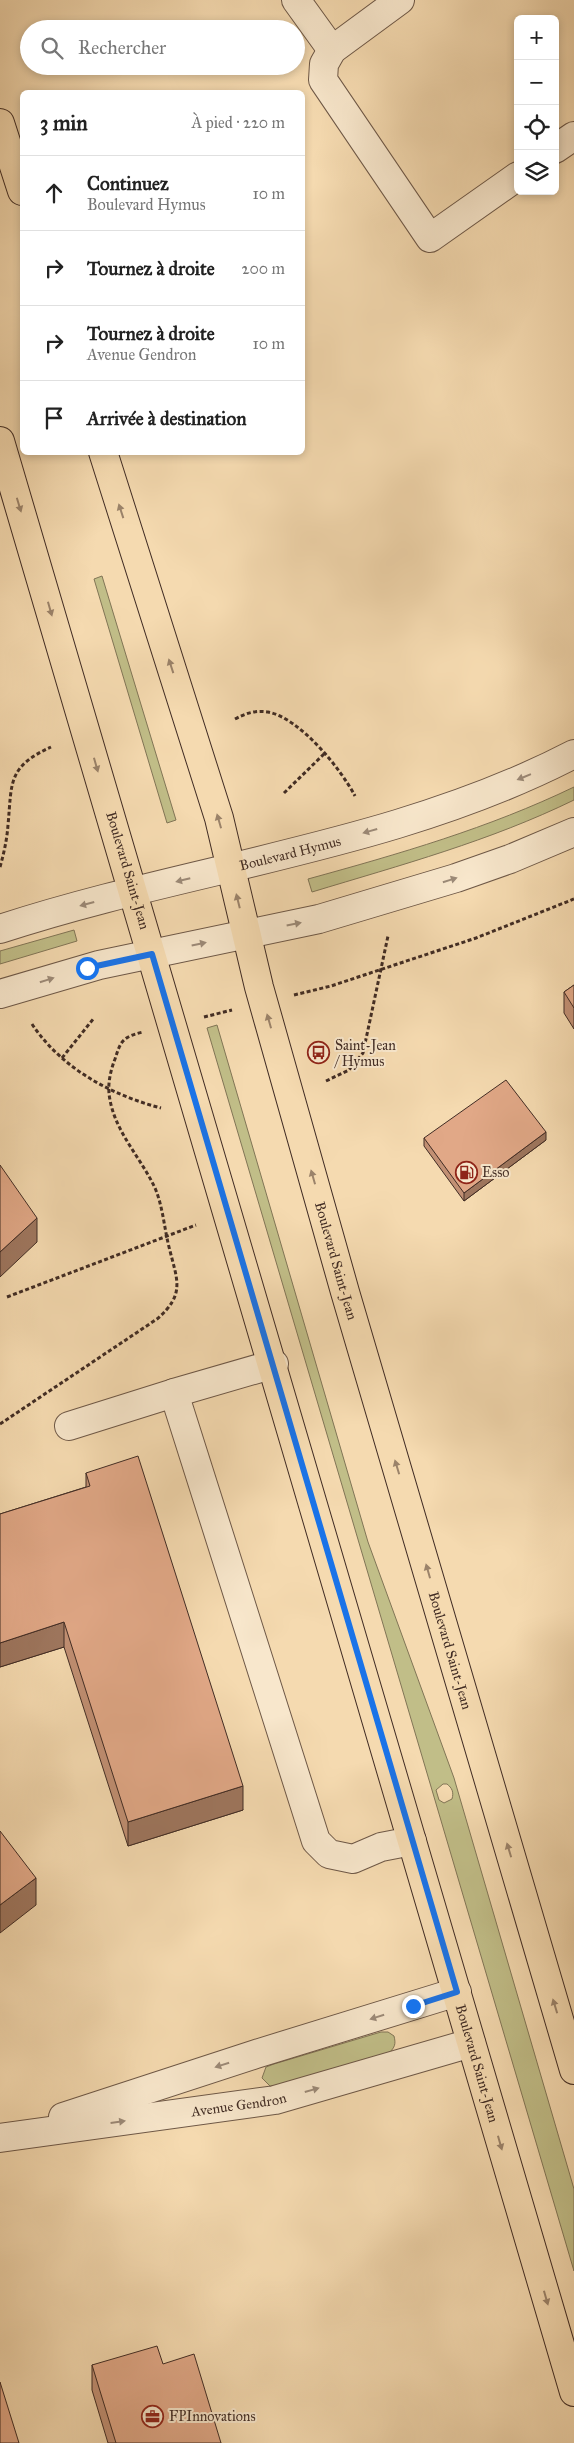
<!DOCTYPE html>
<html lang="fr">
<meta charset="utf-8">
<style>
:root{--surface:#fff;--page:#f2f2f2;--text:#222;--muted:#767676;--line:#e0e0e0}
body{margin:0;font-family:"IM FELL Great Primer",serif;background:var(--page);color:var(--text)}
.controls{position:absolute;right:15px;top:15px;display:grid;overflow:hidden;border-radius:8px;box-shadow:0 2px 8px #0003}
.controls button{width:45px;height:45px;display:grid;place-items:center;padding:0;border:0;border-bottom:1px solid var(--line);background:var(--surface);color:var(--text);font:25px sans-serif}
.stop{position:absolute;width:15px;height:15px;margin:-11px;border:4px solid #1a73e8;border-radius:50%;background:#fff}
.stop.end{background:#1a73e8;border-color:#fff;box-shadow:0 1px 5px #0008}
.list{margin:0;padding:0;list-style:none}
h2{display:flex;justify-content:space-between;align-items:center;height:65px;margin:0;padding:0 20px;font-size:21px}
h2 small{font-size:16px;font-weight:400;color:var(--muted)}
.list li{display:grid;grid-template-columns:32px 1fr auto;gap:15px;align-items:center;box-sizing:border-box;height:75px;padding:0 20px;border-top:1px solid var(--line)}
.list b{display:block;font-size:19px;white-space:nowrap}
.list p{margin:0;font-size:16px;white-space:nowrap;color:var(--muted)}
.list em{font-size:16px;font-style:normal;color:var(--muted)}
.icon{flex:none;width:28px;height:28px;fill:none;stroke:currentColor;stroke-width:2;stroke-linecap:round;stroke-linejoin:round}
.map{position:relative;flex:none;width:574px;height:2443px;overflow:hidden}
.search{position:absolute;background:var(--surface);box-shadow:0 2px 8px #0003;left:20px;top:20px;width:285px;height:55px;display:flex;align-items:center;gap:12px;box-sizing:border-box;padding:0 18px;border-radius:28px;color:var(--muted);font-size:19px}
.panel{position:absolute;background:var(--surface);box-shadow:0 2px 8px #0003;left:20px;top:90px;width:285px;height:365px;border-radius:8px}
.map>svg:first-child{display:block}
.green{fill:#c1be88;stroke:#817556;fill-rule:evenodd}
.lines{fill:none;stroke-linecap:round;stroke-linejoin:round}
.minor-casing{stroke:#6e5847;stroke-width:30}
.major-casing{stroke:#412c24;stroke-width:30}
.path{stroke:#412c24;stroke-width:3;stroke-dasharray:4 2.5;stroke-linecap:butt}
.minor{stroke:#f8e7cc;stroke-width:28}
.major{stroke:#f5dab0;stroke-width:28}
.wall{fill:#c29074;stroke:#412c24}
.shaded-wall{fill:#9e765e;stroke:#412c24}
.building{fill:#e1a887;stroke:#412c24}
.oneway{fill:#9b836a}
.oneway2{fill:#9c8a78}
.route{stroke:#1a73e8;stroke-width:6}
.labels{text-anchor:middle;stroke-width:4;stroke-linejoin:round;paint-order:stroke}
.street-label{font-size:14px;fill:#412c24;stroke:#f8e7cc}
.poi-label{font-size:14px;fill:#412c24;stroke:#f8e7cc;text-anchor:start}
</style>
<div class="map">
<svg width="574" height="2443" viewBox="0 0 574 2443">
<rect width="100%" height="100%" fill="#f5dab0"/>
<filter id="stains"><feTurbulence type="fractalNoise" baseFrequency=".004" numOctaves="4"/><feColorMatrix values="0 0 0 0 .2 0 0 0 0 .09 0 0 0 0 .02 0 0 0 .5 -.17"/></filter>
<radialGradient id="worn" r=".72"><stop offset=".6" stop-color="#630" stop-opacity="0"/><stop offset="1" stop-color="#630" stop-opacity=".3"/></radialGradient>
<g class="green">
<path d="M102 576 176 820 167 823 94 579Z"/>
<path d="M574 787V800C490 841 401 865 312 892L308 879C399 854 489 828 574 787Z"/>
<path d="M74 930 77 941 0 964V951Z"/>
<path d="M217 1025 368 1542 454 1778 574 2189V2271L207 1028ZM443 1784H447C452 1788 454 1792 452 1799L444 1803 439 1800 436 1790Z"/>
<path d="M381 2032H388L394 2036C396 2044 395 2047 389 2053L277 2086H270L262 2078 266 2067 274 2064Z"/>
</g>
<g class="lines">
<defs>
<g id="minor">
<path d="M296 0 332 50"/>
<path d="M400 0 332 50 324 64 323 80 430 238 518 176"/>
<path d="M555 149 574 136"/>
<path id="s1" d="M0 929C189 867 395 847 574 754"/>
<path d="M0 994 99 965 319 919 456 878 510 859 574 832"/>
<path d="M274 1364 174 1393 316 1841 329 1854 353 1859 381 1847 412 1841"/>
<path d="M69 1426 174 1393"/>
<path d="M63 2117 256 2054 457 1992"/>
<path id="s2" d="M0 2138 275 2100 471 2043"/>
</g>
<g id="major">
<path d="M0 123 22 191"/>
<path id="s3" d="M0 441C196 1090 382 1742 574 2392"/>
<path id="s4" d="M103 452 219 818 259 987 345 1292 574 2070"/>
</g>
</defs>
<use href="#minor" class="minor-casing"/>
<use href="#major" class="major-casing"/>
<g class="path">
<path d="M235 719C246 713 256 710 268 712 300 718 341 769 355 796"/>
<path d="M284 793 324 754"/>
<path d="M0 867C4 853 7 839 8 825 12 783 7 767 51 747"/>
<path d="M294 995 331 986 476 938 574 899"/>
<path d="M204 1017 232 1010"/>
<path d="M32 1024C61 1068 111 1095 161 1108"/>
<path d="M62 1058 94 1018"/>
<path d="M326 1081 349 1070 363 1053 388 936"/>
<path d="M7 1297 196 1225"/>
<path d="M0 1424 157 1319C186 1294 177 1280 169 1247 164 1227 163 1207 155 1188 141 1158 116 1133 110 1100 107 1086 110 1072 115 1059 121 1040 123 1037 143 1032"/>
</g>
<use href="#minor" class="minor"/>
<use href="#major" class="major"/>
</g>
<g class="wall">
<path d="M574 985V1029L564 1013V992Z"/>
<path d="M424 1138 546 1140 464 1201 424 1146Z"/>
<path d="M86 1473 243 1810 128 1846 64 1647 0 1667V1514L86 1487Z"/>
<path d="M163 2364 221 2443H108L92 2390V2365Z"/>
</g>
<g class="shaded-wall">
<path d="M546 1132V1140L464 1201V1193Z"/>
<path d="M37 1218V1242L0 1277V1252Z"/>
<path d="M64 1622V1647L0 1667V1643Z"/>
<path d="M243 1786V1810L128 1846V1822Z"/>
<path d="M36 1878V1905L0 1933V1905Z"/>
</g>
<g class="building">
<path d="M574 985V1008L564 992Z"/>
<path d="M506 1080 546 1132 464 1193 424 1138Z"/>
<path d="M0 1165 37 1218 0 1252Z"/>
<path d="M138 1456 243 1786 128 1822 64 1622 0 1643V1514L90 1486 86 1473Z"/>
<path d="M0 1831 36 1878 0 1905Z"/>
<path d="M157 2346 163 2364 194 2354 221 2443H116L92 2365Z"/>
<path d="M0 2382 19 2443H0Z"/>
</g>
<defs><path id="oneway-solid" d="M-6-.8H1V-3.2L6.5 0L1 3.2V.8H-6Z" transform="scale(1.25)"/></defs>
<g class="oneway">
<use href="#oneway-solid" transform="translate(19 505) rotate(73)"/>
<use href="#oneway-solid" transform="translate(121 511) rotate(-108)"/>
<use href="#oneway-solid" transform="translate(50 609) rotate(74)"/>
<use href="#oneway-solid" transform="translate(171 666) rotate(-108)"/>
<use href="#oneway-solid" transform="translate(96 765) rotate(74)"/>
<use href="#oneway-solid" transform="translate(219 821) rotate(-106)"/>
<use href="#oneway-solid" transform="translate(238 901) rotate(-104)"/>
<use href="#oneway-solid" transform="translate(269 1021) rotate(-106)"/>
<use href="#oneway-solid" transform="translate(313 1177) rotate(-106)"/>
<use href="#oneway-solid" transform="translate(397 1467) rotate(-107)"/>
<use href="#oneway-solid" transform="translate(428 1571) rotate(-106)"/>
<use href="#oneway-solid" transform="translate(509 1850) rotate(-107)"/>
<use href="#oneway-solid" transform="translate(555 2006) rotate(-107)"/>
<use href="#oneway-solid" transform="translate(500 2143) rotate(74)"/>
<use href="#oneway-solid" transform="translate(546 2298) rotate(74)"/>
</g>
<g class="oneway2">
<use href="#oneway-solid" transform="translate(524 777) rotate(158)"/>
<use href="#oneway-solid" transform="translate(370 831) rotate(164)"/>
<use href="#oneway-solid" transform="translate(183 880) rotate(166)"/>
<use href="#oneway-solid" transform="translate(450 880) rotate(-18)"/>
<use href="#oneway-solid" transform="translate(87 904) rotate(165)"/>
<use href="#oneway-solid" transform="translate(294 924) rotate(-11)"/>
<use href="#oneway-solid" transform="translate(199 944) rotate(-12)"/>
<use href="#oneway-solid" transform="translate(47 980) rotate(-17)"/>
<use href="#oneway-solid" transform="translate(377 2017) rotate(163)"/>
<use href="#oneway-solid" transform="translate(222 2065) rotate(162)"/>
<use href="#oneway-solid" transform="translate(312 2090) rotate(-16)"/>
<use href="#oneway-solid" transform="translate(118 2122) rotate(-8)"/>
</g>
<g class="lines">
<path class="route" d="M87 968 152 954 457 1992 413 2006"/>
</g>
<defs>
<symbol id="bus-ring" viewBox="-11 -11 22 22"><circle r="9.5" fill="#f8e7cc" stroke="#8f2418" stroke-width="1.5"/><path d="M-5-6H5V4H4V6H2V4H-2V6H-4V4H-5ZM-3.5-4V0h7V-4ZM-3.5 1.2v1.5H-2V1.2ZM2 1.2v1.5H3.5V1.2Z" fill="#8f2418"/></symbol>
<symbol id="fuel-ring" viewBox="-11 -11 22 22"><circle r="9.5" fill="#f8e7cc" stroke="#8f2418" stroke-width="1.5"/><path d="M-5.5-6h7V0h2V4h1.3V-2.5L3-4.5l.8-.8L6-3V5H2.5V1h-1V6h-7ZM-4.2-4.7v3.2H.2V-4.7Z" fill="#8f2418"/></symbol>
<symbol id="office-ring" viewBox="-11 -11 22 22"><circle r="9.5" fill="#f8e7cc" stroke="#8f2418" stroke-width="1.5"/><path d="M-6-3h4V-5.5h4V-3h4V5H-6ZM-1-4.5V-3h2v-1.5ZM-6 0V1H6V0Z" fill="#8f2418"/></symbol>
</defs>
<g fill-rule="evenodd">
<use href="#bus-ring" x="306" y="1040" width="25" height="25"/>
<use href="#fuel-ring" x="454" y="1160" width="25" height="25"/>
<use href="#office-ring" x="140" y="2404" width="25" height="25"/>
</g>
<g class="labels">
<g class="street-label">
<text dy="5" stroke="none"><textPath href="#s1" startOffset="300">Boulevard Hymus</textPath></text>
<text dy="5" stroke="none"><textPath href="#s3" startOffset="448">Boulevard Saint-Jean</textPath></text>
<text dy="5" stroke="none"><textPath href="#s4" startOffset="842">Boulevard Saint-Jean</textPath></text>
<text dy="5" stroke="none"><textPath href="#s4" startOffset="1248">Boulevard Saint-Jean</textPath></text>
<text dy="5" stroke="none"><textPath href="#s3" startOffset="1691">Boulevard Saint-Jean</textPath></text>
<text dy="5" stroke="none"><textPath href="#s2" startOffset="241">Avenue Gendron</textPath></text>
</g>
<g class="poi-label">
<text x="335" y="1050">Saint-Jean<tspan x="335" dy="16">/ Hymus</tspan></text>
<text x="482" y="1177">Esso</text>
<text x="169" y="2421">FPInnovations</text>
</g>
</g>
<rect width="100%" height="100%" filter="url(#stains)"/>
<rect width="100%" height="100%" fill="url(#worn)"/>
</svg>
<div class="controls">
<button>+</button>
<button>−</button>
<button><svg class="icon" aria-label="locate" viewBox="0 0 24 24"><circle cx="12" cy="12" r="6"/><path d="M12 2v4M12 18v4M2 12h4M18 12h4"/></svg></button>
<button><svg class="icon" aria-label="layers" viewBox="0 0 24 24"><path d="M12 4l9 5-9 5-9-5zM3 14l9 5 9-5"/></svg></button>
</div>
<div class="stop" style="left:87px;top:968px"></div>
<div class="stop end" style="left:413px;top:2006px"></div>
<div class="search"><svg class="icon" aria-label="search" viewBox="0 0 24 24"><circle cx="10" cy="10" r="6"/><path d="M15 15l6 6"/></svg>Rechercher</div>
<section class="panel">
<h2>3 min<small>À pied · 220 m</small></h2>
<ul class="list">
<li><svg class="icon" aria-label="ahead" viewBox="0 0 24 24"><path d="M12 20V5M6 11l6-6 6 6"/></svg><div><b>Continuez</b><p>Boulevard Hymus</p></div><em>10 m</em></li>
<li><svg class="icon" aria-label="right" viewBox="0 0 24 24"><path d="M7 20v-9h11M14 6l5 5-5 5"/></svg><div><b>Tournez à droite</b></div><em>200 m</em></li>
<li><svg class="icon" aria-label="right" viewBox="0 0 24 24"><path d="M7 20v-9h11M14 6l5 5-5 5"/></svg><div><b>Tournez à droite</b><p>Avenue Gendron</p></div><em>10 m</em></li>
<li><svg class="icon" aria-label="arrive" viewBox="0 0 24 24"><path d="M6 21V4h12l-3 4 3 4H6"/></svg><div><b>Arrivée à destination</b></div></li>
</ul>
</section>
</div>
